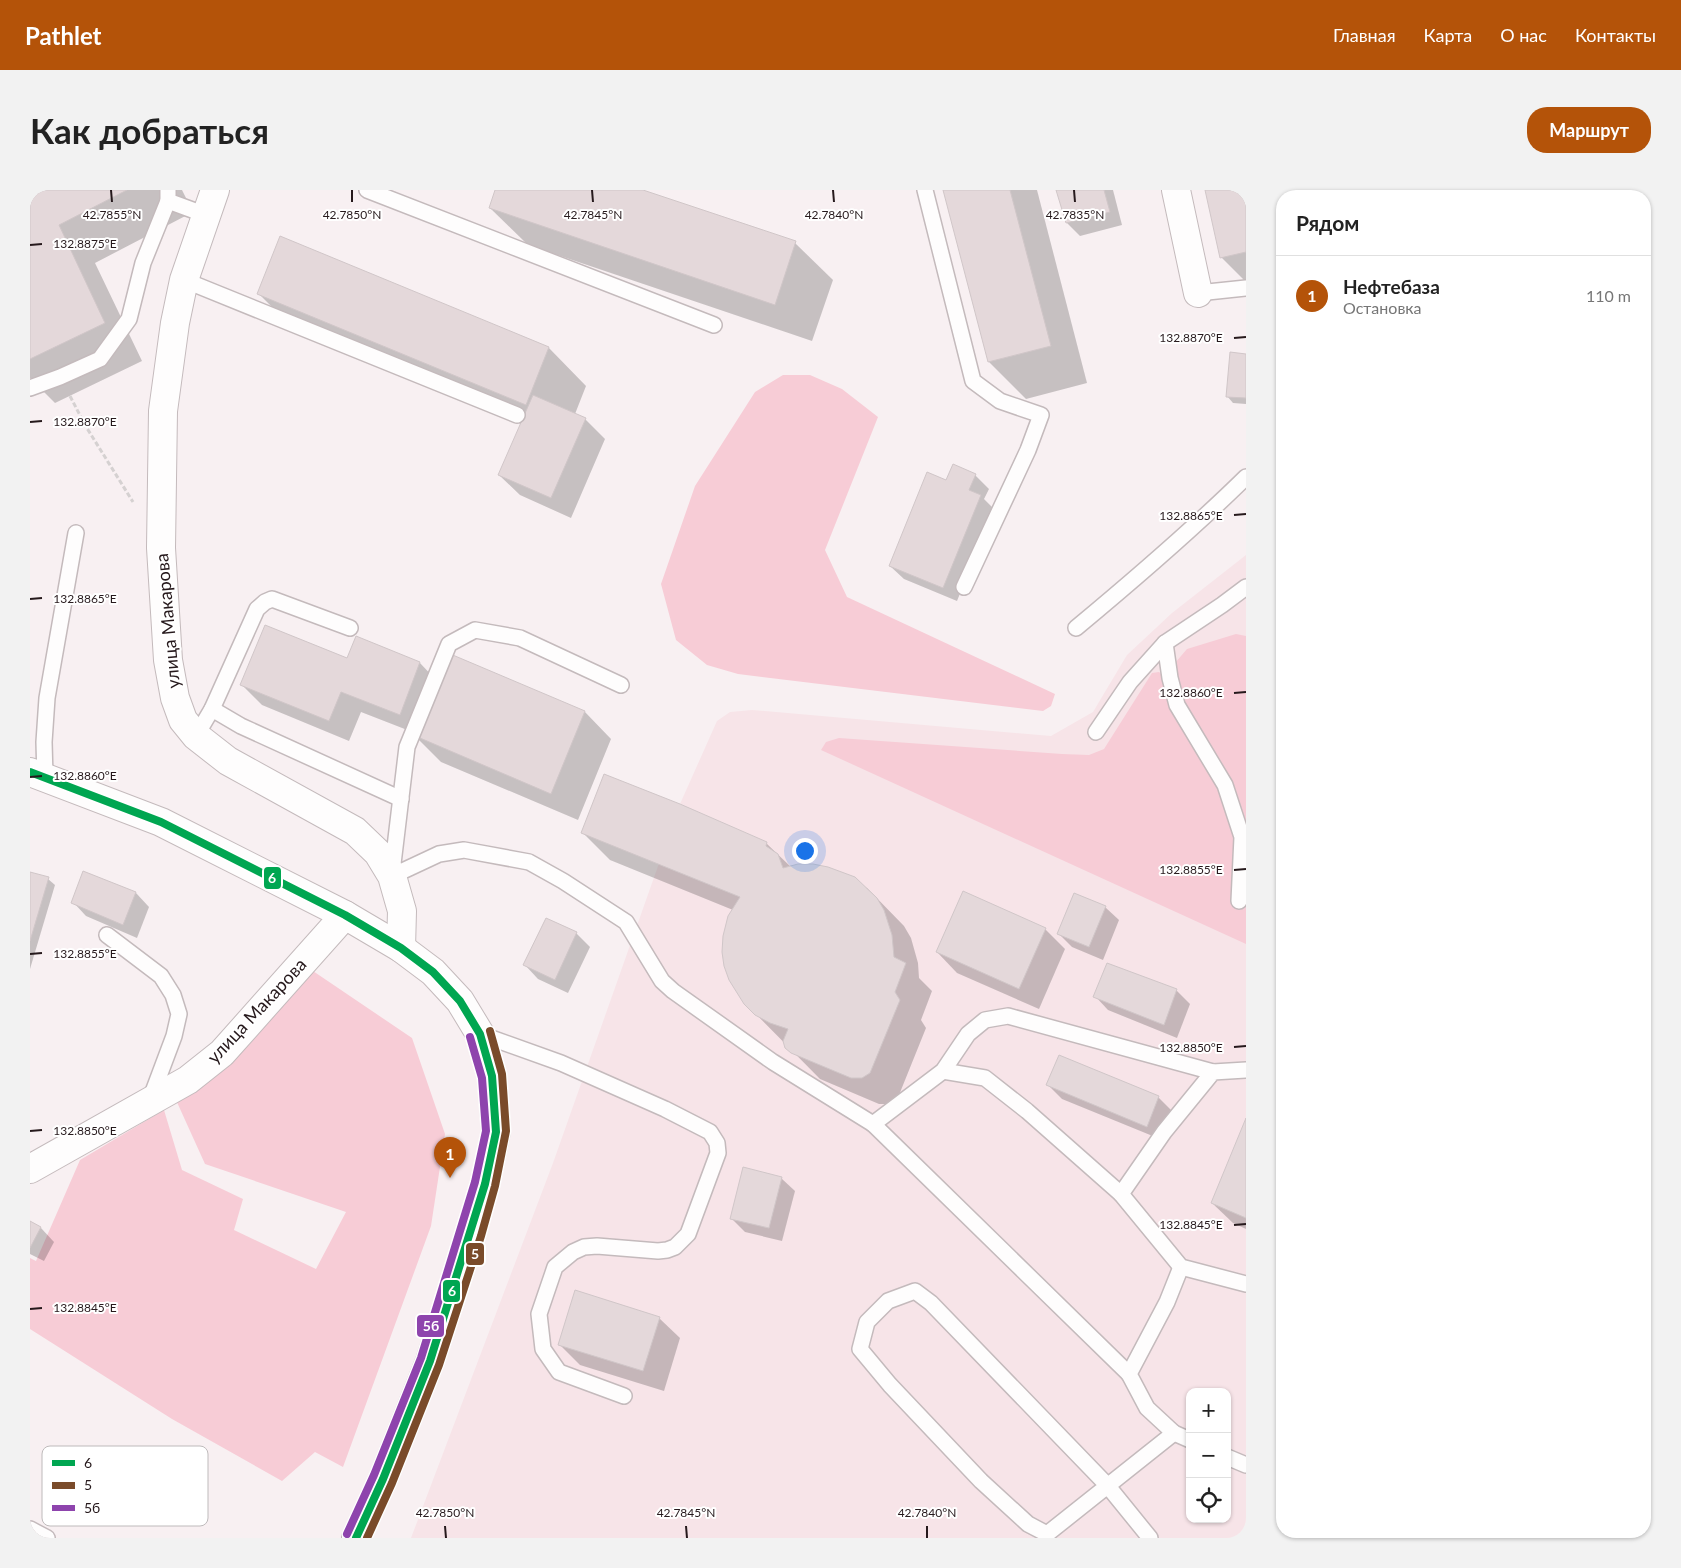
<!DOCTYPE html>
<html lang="ru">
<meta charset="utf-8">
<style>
:root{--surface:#fff;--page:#f2f2f2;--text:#222;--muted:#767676;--line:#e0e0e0;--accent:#b45309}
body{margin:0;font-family:Lato,sans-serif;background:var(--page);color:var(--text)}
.controls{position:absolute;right:15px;bottom:15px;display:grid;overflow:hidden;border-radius:10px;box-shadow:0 1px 4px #0004}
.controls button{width:45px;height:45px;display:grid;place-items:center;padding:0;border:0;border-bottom:1px solid var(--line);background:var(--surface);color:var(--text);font:25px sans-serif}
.you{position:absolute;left:774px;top:660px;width:18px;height:18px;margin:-12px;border:4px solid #fff;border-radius:50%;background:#1a73e8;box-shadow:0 0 0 8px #1a73e833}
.badge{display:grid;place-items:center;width:32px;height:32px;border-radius:50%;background:var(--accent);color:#fff;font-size:16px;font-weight:700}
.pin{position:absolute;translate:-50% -41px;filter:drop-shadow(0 1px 2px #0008)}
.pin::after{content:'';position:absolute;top:26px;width:18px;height:15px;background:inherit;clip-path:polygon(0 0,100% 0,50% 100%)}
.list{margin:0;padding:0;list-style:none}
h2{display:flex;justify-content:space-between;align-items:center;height:65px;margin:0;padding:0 20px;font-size:21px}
h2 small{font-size:16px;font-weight:400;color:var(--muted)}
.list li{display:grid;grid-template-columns:32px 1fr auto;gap:15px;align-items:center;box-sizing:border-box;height:80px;padding:0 20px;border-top:1px solid var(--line)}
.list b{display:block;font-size:19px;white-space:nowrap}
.list p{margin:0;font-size:16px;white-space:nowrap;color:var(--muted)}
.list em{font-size:16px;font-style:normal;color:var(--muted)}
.icon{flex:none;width:28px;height:28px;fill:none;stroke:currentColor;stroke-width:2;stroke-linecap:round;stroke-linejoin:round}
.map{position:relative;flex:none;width:1216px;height:1348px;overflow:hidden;border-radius:20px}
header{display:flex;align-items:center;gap:30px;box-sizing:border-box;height:70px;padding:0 25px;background:var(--accent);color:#fff}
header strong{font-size:24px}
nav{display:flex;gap:28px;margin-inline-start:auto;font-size:18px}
.intro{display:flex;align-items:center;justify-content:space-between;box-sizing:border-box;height:120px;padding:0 30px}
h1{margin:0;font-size:35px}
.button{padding:12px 22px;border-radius:20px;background:var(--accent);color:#fff;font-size:18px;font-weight:700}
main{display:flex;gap:30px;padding:0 30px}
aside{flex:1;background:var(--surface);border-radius:20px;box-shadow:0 1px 4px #0004}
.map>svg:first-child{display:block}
.built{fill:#f7e4e8;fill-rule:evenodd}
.green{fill:#f7ccd6}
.shadow{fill:#0003}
.building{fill:#e4d8da;stroke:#d0c6c8}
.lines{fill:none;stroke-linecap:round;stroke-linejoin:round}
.lane-casing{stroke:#c4babc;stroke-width:18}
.street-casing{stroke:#c4babc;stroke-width:30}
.primary-casing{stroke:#c4babc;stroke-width:30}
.path{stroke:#d5d1d1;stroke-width:3;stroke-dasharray:5 2.5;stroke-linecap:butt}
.lane{stroke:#fefdfd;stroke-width:15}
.street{stroke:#fefdfd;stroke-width:28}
.primary{stroke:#fefdfd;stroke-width:28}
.bus-1-casing{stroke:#fff;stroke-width:11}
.bus-2-casing{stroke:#fff;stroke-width:11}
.bus-3-casing{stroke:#fff;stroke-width:11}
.bus-1{stroke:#00a651;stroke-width:8}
.bus-2{stroke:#7a4b2a;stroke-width:8}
.bus-3{stroke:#8e44ad;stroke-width:8}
.ticks{fill:none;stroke:#26191c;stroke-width:2}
.labels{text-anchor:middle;stroke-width:4;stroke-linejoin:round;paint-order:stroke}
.street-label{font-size:18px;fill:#26191c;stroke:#fff}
.key{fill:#fff;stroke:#bebabb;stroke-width:1}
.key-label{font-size:14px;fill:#26191c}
.ticks-label{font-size:12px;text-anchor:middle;fill:#26191c;stroke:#fff;stroke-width:4;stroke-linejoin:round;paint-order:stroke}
.line-badge{stroke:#fff;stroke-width:2}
.badge-label{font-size:14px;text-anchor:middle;font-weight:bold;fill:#fff}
</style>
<header>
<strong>Pathlet</strong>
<nav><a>Главная</a><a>Карта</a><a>О нас</a><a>Контакты</a></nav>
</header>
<div class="intro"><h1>Как добраться</h1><a class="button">Маршрут</a></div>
<main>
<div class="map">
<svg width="1216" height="1348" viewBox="0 0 1216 1348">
<rect width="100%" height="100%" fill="#f8f0f2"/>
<path class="built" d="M1216 365V1348H381L523 973 650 614 687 531 700 522 722 520 1021 546 1063 522 1097 465 1142 423ZM1160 1202H1197V1329H1160Z"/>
<g class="green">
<path d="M753 185H780L812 199 848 227 795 360 817 407 1025 504 1021 516 1013 521 708 484 677 475 646 450 631 394 665 296 725 202Z"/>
<path d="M1206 444 1216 446V754L791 560 796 552 809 548 1032 564 1059 565 1074 559 1122 483 1129 482 1135 487 1214 646 1147 499 1145 473 1157 459Z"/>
<path d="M280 779 382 848 415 944 401 1036 313 1277 285 1262 252 1291 142 1229 0 1139V1068L6 1071 50 970 134 920 152 980 213 1009 204 1040 286 1079 316 1022 175 974 146 910 219 855Z"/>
</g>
<g class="shadow">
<path d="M0 0H152L163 22 65 73 112 171 25 213 0 188Z"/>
<path d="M466 0H609L765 53 803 90 782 151 498 55 460 18Z"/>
<path d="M914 0H1007L1057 193 996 209 959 172Z"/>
<path d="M1028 0H1083L1092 35 1050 46 1037 33Z"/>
<path d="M1177 0H1216V92L1191 67Z"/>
<path d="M251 48 519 158 556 196 545 224 555 229 575 249 541 328 490 305 469 285 491 234 266 141 228 103Z"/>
<path d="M1216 165V214L1203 213 1197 206Z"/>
<path d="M945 285 959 299 954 309 964 319 927 411 874 389 860 376 917 292Z"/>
<path d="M418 464 555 522 581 549 548 630 411 572 384 545 385 543 331 522 319 551 232 515 212 495 390 473 407 491Z"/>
<path d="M553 643 736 653 761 677 837 698 874 736 881 748 888 773 889 788 902 801 891 830 896 838 867 910 859 914H849L790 889 715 813 703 720 580 670Z"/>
<path d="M54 682 106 703 119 717 107 748 56 726 43 712Z"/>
<path d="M0 683 18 689 25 695 0 779Z"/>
<path d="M1075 717 1089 730 1073 770 1042 757 1029 744Z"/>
<path d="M1015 739 1035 759 1009 819 927 783 907 762Z"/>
<path d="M546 743 560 757 538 803 508 789 495 775Z"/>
<path d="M1146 800 1160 814 1147 848 1078 820 1065 806Z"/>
<path d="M1018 895 1128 907 1142 921 1130 949 1032 909Z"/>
<path d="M1216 931V1039L1203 1033 1182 1013Z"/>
<path d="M751 988 765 1001 752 1051 715 1042 701 1028Z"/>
<path d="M0 1033 11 1038 24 1052 14 1071 0 1064Z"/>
<path d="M629 1128 650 1148 634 1201 550 1175 529 1154Z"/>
</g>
<g class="building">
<path d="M0 0H97L29 35 75 133 0 169Z"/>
<path d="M465 0H613L766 51 745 115 459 18Z"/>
<path d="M913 0H980L1021 156 958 172Z"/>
<path d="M1026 0H1074L1080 22 1036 33Z"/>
<path d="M1175 0H1216V62L1190 68Z"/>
<path d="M250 46 519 157 496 215 227 104Z"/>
<path d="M1200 162 1216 164V208L1196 207Z"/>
<path d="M503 205 556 228 521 308 468 285Z"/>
<path d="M923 274 946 284 939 300 951 305 913 398 859 376 897 282 916 290Z"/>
<path d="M235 435 317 468 326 446 390 472 370 525 311 502 299 531 210 495Z"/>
<path d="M418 463 555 521 521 604 383 545Z"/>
<path d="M574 584 650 614 737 652 736 656 748 664 753 678 768 674H783L798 677 825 687 847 708 854 720 862 745 864 767 876 773 865 802 870 810 840 883 832 888H821L761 863 755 858 753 851 758 839 740 833 725 825 714 814 699 790 694 776 692 762 693 746 698 726 710 707 551 643Z"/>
<path d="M53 681 106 702 93 735 41 713Z"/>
<path d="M0 682 19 687 0 751Z"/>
<path d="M933 701 1016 738 989 799 906 762Z"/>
<path d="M1044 703 1076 716 1059 757 1027 744Z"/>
<path d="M516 728 547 742 525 790 493 775Z"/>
<path d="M1077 773 1147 799 1134 835 1063 807Z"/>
<path d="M1029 865 1129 906 1117 937 1016 895Z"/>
<path d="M1216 928V1028L1181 1013Z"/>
<path d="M713 977 752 987 739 1038 700 1029Z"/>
<path d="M0 1031 11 1037 0 1058Z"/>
<path d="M545 1100 630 1127 613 1181 528 1155Z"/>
</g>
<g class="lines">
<defs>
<g id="lane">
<path d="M138 0V11L176 25"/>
<path d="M337 0 684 135"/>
<path d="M895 0 943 191 970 211 1011 225 998 260 934 397"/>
<path d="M154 90 487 225"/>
<path d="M1168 103 1216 98"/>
<path d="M0 198 30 187 70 169 99 129 113 73 138 11"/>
<path d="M1046 438C1105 389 1161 341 1216 287"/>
<path d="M1135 453 1140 488 1147 515 1195 595 1212 647 1209 711"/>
<path d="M182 519 211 536 371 609"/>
<path d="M1066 542 1100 492 1135 453 1192 415 1216 397"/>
<path d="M166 546 182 519 227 419 235 412 242 409 320 438"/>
<path d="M15 587 14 552 17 508 46 343"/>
<path d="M362 682 377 557 419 454 445 440 490 448 591 495"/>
<path d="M362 686 409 664 434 660 499 672 533 691 596 732 632 791 643 801 743 872 843 934 913 881 938 844 955 830 978 826 1183 882"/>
<path d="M77 745 131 786 143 805 149 824 144 846 120 910"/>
<path d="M450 844 531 873 635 919 680 942 687 953 688 963 658 1044 645 1057 637 1060 628 1061 567 1056 554 1057 543 1062 525 1077 509 1124 513 1159 529 1182 594 1206"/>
<path d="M1216 880 1183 882 1134 942 1091 1004 1151 1077 1216 1094"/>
<path d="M913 881 955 888 997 921 1091 1004"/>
<path d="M843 934 1099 1184"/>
<path d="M1151 1077 1137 1112 1099 1184 1117 1218 1144 1243 1160 1250"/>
<path d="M1197 1267 1216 1275"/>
<path d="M0 1339 17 1348"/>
<path d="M1120 1348 1077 1295 901 1113 885 1101 858 1111 837 1132 830 1159 860 1195 951 1291 998 1334 1017 1344 1144 1243"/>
</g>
<g id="street">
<path d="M185 0 154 90 145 133 133 221 131 358 138 470 145 508 153 530 166 546 198 571 325 641 348 663 362 686 372 721 371 758"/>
<path d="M1146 0 1168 103"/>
<path d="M0 979 158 890 192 863 315 725"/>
</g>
<path id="primary" d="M0 582 131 632 315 725 371 758 403 782 430 811 450 844 462 886 466 942 455 994 441 1043 400 1171 353 1289 326 1348"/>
</defs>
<use href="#lane" class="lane-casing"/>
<use href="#street" class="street-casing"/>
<use href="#primary" class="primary-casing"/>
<path class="path" d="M40 206 55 235 103 312"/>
<use href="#lane" class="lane"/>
<use href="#street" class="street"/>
<use href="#primary" class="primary"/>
<defs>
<path id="bus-1" d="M0 582 131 632 315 725 371 758 403 782 430 811 450 844 462 886 466 942 455 994 400 1171 353 1289 326 1348"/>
<path id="bus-2" d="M337 1348 362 1293 409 1175 451 1046 465 996 476 941 472 884 460 841"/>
<path id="bus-3" d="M317 1344 344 1285 391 1168 445 992 456 941 452 888 440 847"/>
</defs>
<use href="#bus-1" class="bus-1-casing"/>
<use href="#bus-2" class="bus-2-casing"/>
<use href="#bus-3" class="bus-3-casing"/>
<use href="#bus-1" class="bus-1"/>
<use href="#bus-2" class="bus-2"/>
<use href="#bus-3" class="bus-3"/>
</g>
<path class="ticks" d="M81 0 82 12M322 0V12M562 0 563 12M803 0 804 12M1044 0 1045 12M0 55 12 54M1204 148 1216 147M0 232 12 231M1204 325 1216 324M0 409 12 408M1204 503 1216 502M0 587 12 586M1204 680 1216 679M0 764 12 763M1204 857 1216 856M0 941 12 940M1204 1035 1216 1034M0 1119 12 1118M415 1336 416 1348M656 1336 657 1348M897 1336V1348"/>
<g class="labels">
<g class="street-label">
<text transform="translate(138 431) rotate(-95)" y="6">улица Макарова</text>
<text transform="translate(227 821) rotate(-47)" y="6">улица Макарова</text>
</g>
</g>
<rect x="12" y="1256" width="166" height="80" rx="8" class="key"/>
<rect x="22" y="1270" width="23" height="6" fill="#00a651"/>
<rect x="22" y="1292" width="23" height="7" fill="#7a4b2a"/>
<rect x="22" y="1315" width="23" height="6" fill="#8e44ad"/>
<g class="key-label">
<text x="54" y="1278">6</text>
<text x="54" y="1300">5</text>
<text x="54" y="1323">5б</text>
</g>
<g class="ticks-label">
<text x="82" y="29">42.7855°N</text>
<text x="322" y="29">42.7850°N</text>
<text x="563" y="29">42.7845°N</text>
<text x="804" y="29">42.7840°N</text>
<text x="1045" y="29">42.7835°N</text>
<text x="55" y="58">132.8875°E</text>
<text x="1161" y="152">132.8870°E</text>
<text x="55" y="236">132.8870°E</text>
<text x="1161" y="330">132.8865°E</text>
<text x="55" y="413">132.8865°E</text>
<text x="1161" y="507">132.8860°E</text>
<text x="55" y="590">132.8860°E</text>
<text x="1161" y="684">132.8855°E</text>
<text x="55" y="768">132.8855°E</text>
<text x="1161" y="862">132.8850°E</text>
<text x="55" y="945">132.8850°E</text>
<text x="1161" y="1039">132.8845°E</text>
<text x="55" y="1122">132.8845°E</text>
<text x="415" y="1327">42.7850°N</text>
<text x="656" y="1327">42.7845°N</text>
<text x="897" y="1327">42.7840°N</text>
</g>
<g class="line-badge">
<rect x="233" y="676" width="19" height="24" rx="5" fill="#00a651"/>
<rect x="435" y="1052" width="20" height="24" rx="5" fill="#7a4b2a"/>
<rect x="412" y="1089" width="19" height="24" rx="5" fill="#00a651"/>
<rect x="386" y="1124" width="29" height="24" rx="5" fill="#8e44ad"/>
</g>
<g class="badge-label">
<text x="242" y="693">6</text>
<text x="445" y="1069">5</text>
<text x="422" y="1106">6</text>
<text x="401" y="1141">5б</text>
</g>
</svg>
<div class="controls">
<button>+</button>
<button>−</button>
<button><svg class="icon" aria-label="locate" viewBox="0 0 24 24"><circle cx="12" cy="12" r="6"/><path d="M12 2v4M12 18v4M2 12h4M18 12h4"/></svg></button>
</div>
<div class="you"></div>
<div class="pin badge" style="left:420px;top:988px">1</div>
</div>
<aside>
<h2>Рядом<small></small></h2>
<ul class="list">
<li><span class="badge">1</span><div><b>Нефтебаза</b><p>Остановка</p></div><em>110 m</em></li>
</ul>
</aside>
</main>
